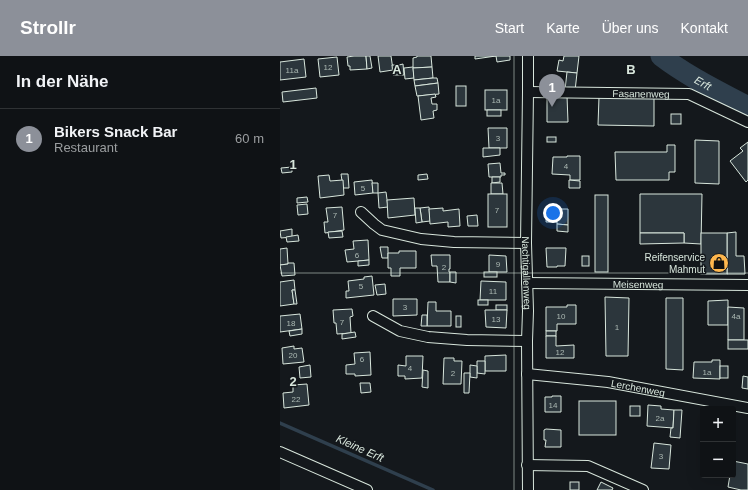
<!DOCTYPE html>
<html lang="de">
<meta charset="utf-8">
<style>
:root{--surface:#0f1215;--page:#181b1e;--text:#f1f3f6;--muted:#9b9ea0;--line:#2f3234;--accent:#8c9099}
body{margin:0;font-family:Arial,sans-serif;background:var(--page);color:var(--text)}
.controls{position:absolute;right:12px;bottom:12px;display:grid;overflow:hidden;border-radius:4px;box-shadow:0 4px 16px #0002}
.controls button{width:36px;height:36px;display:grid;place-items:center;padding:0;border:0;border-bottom:1px solid var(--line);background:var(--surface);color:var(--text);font:20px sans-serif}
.you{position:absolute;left:273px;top:157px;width:14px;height:14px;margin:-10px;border:3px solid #fff;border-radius:50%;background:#1a73e8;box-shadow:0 0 0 6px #1a73e833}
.badge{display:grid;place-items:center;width:26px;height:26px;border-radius:50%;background:var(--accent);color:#fff;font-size:13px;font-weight:700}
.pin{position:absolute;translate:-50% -33px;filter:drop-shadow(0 1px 2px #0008)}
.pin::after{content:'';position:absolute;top:21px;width:14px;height:12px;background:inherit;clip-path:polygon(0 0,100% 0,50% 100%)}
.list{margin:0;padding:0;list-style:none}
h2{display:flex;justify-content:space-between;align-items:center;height:52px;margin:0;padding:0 16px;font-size:17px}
h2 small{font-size:13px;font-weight:400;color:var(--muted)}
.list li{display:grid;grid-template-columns:26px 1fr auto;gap:12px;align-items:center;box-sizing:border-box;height:60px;padding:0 16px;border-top:1px solid var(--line)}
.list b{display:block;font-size:15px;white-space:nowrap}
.list p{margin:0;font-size:13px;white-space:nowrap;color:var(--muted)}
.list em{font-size:13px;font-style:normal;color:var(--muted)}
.map{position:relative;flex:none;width:468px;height:434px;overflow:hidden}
header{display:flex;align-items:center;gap:24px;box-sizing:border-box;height:56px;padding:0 20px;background:var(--accent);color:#fff}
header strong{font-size:19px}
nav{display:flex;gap:22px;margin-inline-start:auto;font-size:14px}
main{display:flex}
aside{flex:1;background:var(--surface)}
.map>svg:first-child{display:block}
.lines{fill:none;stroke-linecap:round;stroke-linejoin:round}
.stream{stroke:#2f3f4d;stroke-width:3.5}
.river{stroke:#2f3f4d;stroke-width:21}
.building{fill:#2c363c;stroke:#d8e6dc}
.street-casing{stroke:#d8e6dc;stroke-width:12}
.street{stroke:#14181c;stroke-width:10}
.grid{fill:none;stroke:#d8e6dc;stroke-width:1;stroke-opacity:0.55}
.labels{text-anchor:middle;stroke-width:3;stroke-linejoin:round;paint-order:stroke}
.number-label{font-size:8px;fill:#adbab4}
.street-label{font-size:10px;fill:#d8e6dc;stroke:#14181c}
.poi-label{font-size:10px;fill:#d8e6dc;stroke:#14181c;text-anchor:end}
.water-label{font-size:11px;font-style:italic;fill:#d8e6dc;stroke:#14181c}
.grid-label{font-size:13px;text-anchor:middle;font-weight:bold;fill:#d8e6dc;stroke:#14181c;stroke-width:3;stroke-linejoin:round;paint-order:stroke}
</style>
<header>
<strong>Strollr</strong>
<nav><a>Start</a><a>Karte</a><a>Über uns</a><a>Kontakt</a></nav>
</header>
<main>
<aside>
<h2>In der Nähe<small></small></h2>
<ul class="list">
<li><span class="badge">1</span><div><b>Bikers Snack Bar</b><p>Restaurant</p></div><em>60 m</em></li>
</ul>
</aside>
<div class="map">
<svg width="468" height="434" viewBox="0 0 468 434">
<rect width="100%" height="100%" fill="#14181c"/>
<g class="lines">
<path class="stream" d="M0 367 153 434"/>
<path class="river" id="s1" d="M381 0C407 20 438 35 468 51"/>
</g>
<g class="building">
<path d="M74 0H86L87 13 70 14V10H68L67 1Z"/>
<path d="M86 0H90L92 12 87 13Z"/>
<path d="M98 0H111L113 14 100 16Z"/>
<path d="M137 0H151L152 11 133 12V2L137 1Z"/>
<path d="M195 0H230V4L217 6 216 0 195 3Z"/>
<path d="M284 0H299L297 17 277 15 279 4 283 5Z"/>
<path d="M57 1 59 19 40 21 38 3Z"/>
<path d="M24 3 26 21 0 24V6Z"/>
<path d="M123 8 124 19H120L119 9Z"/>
<path d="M112 9H119L120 19H113Z"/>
<path d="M133 11 134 22 125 23 124 12Z"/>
<path d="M152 11 153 22 134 24 133 12Z"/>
<path d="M287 16 297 17 295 35 285 34Z"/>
<path d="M153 22H157L158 27 135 30 134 24Z"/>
<path d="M158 27 159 38 137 40 135 30Z"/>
<rect x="176" y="30" width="10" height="20"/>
<path d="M36 32 37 42 3 46 2 36Z"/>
<rect x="205" y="34" width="22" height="20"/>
<path d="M155 38 156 41 151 42 152 48H157V54L153 55 154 62 141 64 138 40Z"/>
<path d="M287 40 288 66H267V41Z"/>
<path d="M319 41H374V70L318 69Z"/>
<rect x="207" y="54" width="14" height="6"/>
<rect x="391" y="58" width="10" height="10"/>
<path d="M208 72H227V92H209Z"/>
<rect x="267" y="81" width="9" height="5"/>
<path d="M415 84 439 85V128L415 127Z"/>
<path d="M468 86V124L466 126 450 105 463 95 460 92Z"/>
<path d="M387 89H395V116H389V124H336L335 96H387Z"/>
<path d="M203 92H220V99L203 101Z"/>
<path d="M287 100H300V124H290V119L272 118 273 101H287Z"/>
<path d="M220 107 221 117H225V119H221V121H209L208 108Z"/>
<path d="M12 111V116L2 117 1 112Z"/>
<path d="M61 118H68L69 132H63Z"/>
<path d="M147 118 148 123 138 124V119Z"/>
<path d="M49 119 50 125 63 124 64 139 40 142 38 120Z"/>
<path d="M212 121H220V126L212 127Z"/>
<path d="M92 124 93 137 75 139 74 126Z"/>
<path d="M289 124 300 125V132H289Z"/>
<path d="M92 127H98V137H93Z"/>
<path d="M211 127H222L223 138H211Z"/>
<path d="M106 136 108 151 99 152 98 137Z"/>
<rect x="208" y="138" width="19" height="33"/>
<path d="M360 138H422L421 188 404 187V177H360Z"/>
<rect x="315" y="139" width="13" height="77"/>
<path d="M27 141 28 146 17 147V142Z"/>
<path d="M134 142 135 159 108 162 107 144Z"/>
<path d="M27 148 28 158 18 159 17 149Z"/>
<path d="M62 151 64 174 45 177 44 166H48L46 152Z"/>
<path d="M149 151 150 165 142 166 140 152Z"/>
<path d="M135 152H140L142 166 136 167Z"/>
<path d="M163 152V155L179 153 180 170 168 171V166L150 168 149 153Z"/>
<path d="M267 153H288V169L277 168V166H266Z"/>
<path d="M197 159 198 170H188L187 160Z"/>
<path d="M277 168 288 169V176L277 175Z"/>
<path d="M12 173V181L1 182 0 175Z"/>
<path d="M62 175 63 181 49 182 48 176Z"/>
<path d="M456 176V200H464L465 218H447V177Z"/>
<path d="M360 177H404V187L360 188Z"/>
<rect x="421" y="177" width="26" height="41"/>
<path d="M18 179 19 185 7 186 6 181Z"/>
<path d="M88 184 89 204 67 206 65 194 74 193 73 185Z"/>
<path d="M100 191H108V202H102Z"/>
<path d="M7 192 8 208 0 209V193Z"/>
<path d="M266 192H286L285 210H277V211H267Z"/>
<path d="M119 195H136V212H120V220H111V212H108V197H119Z"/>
<path d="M151 199H170V213H169V216H170V226H158L157 210H152Z"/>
<path d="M209 199 226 200 227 216H209Z"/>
<rect x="302" y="200" width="7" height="10"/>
<path d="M89 204V209L78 210V205Z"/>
<path d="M8 207H14L15 219 2 220 0 209 8 208Z"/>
<path d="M170 216H176V227L170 226Z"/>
<rect x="204" y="216" width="13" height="5"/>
<path d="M92 220 94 239 66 242V235H69L68 225 84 223V221Z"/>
<path d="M14 224 15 234H12L14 248 0 250V226Z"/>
<path d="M201 225 226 226V244H200Z"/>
<path d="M105 228 106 238 97 239 95 229Z"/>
<path d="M12 234H15L17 248H14Z"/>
<path d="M325 241 349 242 348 300H326Z"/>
<path d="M386 242H403V314L386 313Z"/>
<path d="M113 243H137V259L113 260Z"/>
<rect x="198" y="244" width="10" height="5"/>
<path d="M448 244V269H428V245Z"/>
<path d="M148 246H156V255H171V270H147Z"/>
<rect x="216" y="249" width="11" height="5"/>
<path d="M287 249H296V268H277V275H266V251H287Z"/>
<path d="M448 251 464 252V284H448Z"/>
<path d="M72 253 73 260 70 261 71 277 57 278 56 267H54L53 254Z"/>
<path d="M205 254H227L226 272 206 271Z"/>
<path d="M20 258 22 273 0 276V260Z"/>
<path d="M142 259H147V270H141Z"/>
<rect x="176" y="260" width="5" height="11"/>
<path d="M22 273V278L10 280 9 275Z"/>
<rect x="266" y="275" width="10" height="5"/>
<path d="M75 276 76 281 62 283V278Z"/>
<path d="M266 280H276V290L294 289V302H266Z"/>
<rect x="448" y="284" width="20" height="9"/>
<path d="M14 290V293L22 292 24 306 3 308 2 292Z"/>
<path d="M90 296 91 319 75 320V318H66V309L75 308 74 297Z"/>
<path d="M226 299V315H205V300Z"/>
<path d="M126 300H143L142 322 125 323V320H118V309L126 310Z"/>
<path d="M164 302H174V305H182L181 328H163Z"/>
<path d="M432 304H440V323L413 322 414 306H432Z"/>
<path d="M197 305H205V318L197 317Z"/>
<path d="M30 309 31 321 20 322 19 311Z"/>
<path d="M190 309 197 310V322L190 321Z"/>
<rect x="440" y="310" width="8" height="12"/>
<path d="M143 314 148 315V332L142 331Z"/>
<path d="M184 317H190L189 337H184Z"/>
<path d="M463 320 468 321V333L462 332Z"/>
<path d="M80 327H90L91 336 81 337Z"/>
<path d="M27 328 29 349 4 352 3 337 13 336V329Z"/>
<path d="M272 340H281V356H265V341H272Z"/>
<rect x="299" y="345" width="37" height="34"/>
<path d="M368 349 381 350V353L394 354 393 372 367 370Z"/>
<rect x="350" y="350" width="10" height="10"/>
<path d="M394 354H402L400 382 390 381 391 372H393Z"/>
<path d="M266 373 281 374V391H265L266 384H264V374Z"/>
<path d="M374 387 391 389 389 413 371 412Z"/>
<path d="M453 405 468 408V434H461L448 431 450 419H453Z"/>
<rect x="290" y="426" width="9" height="8"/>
<path d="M321 426 333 432 332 434H317Z"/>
</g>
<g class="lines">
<defs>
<g id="street">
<path id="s2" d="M248 0V36L246 187 248 255 247 285 248 434"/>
<path id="s3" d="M248 36 409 38 468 66"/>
<path d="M81 156 94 168 102 174 141 183 174 186 246 187"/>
<path id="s4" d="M247 227 468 229"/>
<path d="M93 260 120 275 148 281 187 284 247 285"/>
<path id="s5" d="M247 318 328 326 468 352"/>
<path d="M0 396 87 434"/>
<path d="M247 409 308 410 363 434"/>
</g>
</defs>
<use href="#street" class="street-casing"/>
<use href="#street" class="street"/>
</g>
<path class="grid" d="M234 0V434M0 217H468"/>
<defs>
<symbol id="shop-disc" viewBox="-11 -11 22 22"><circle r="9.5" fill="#ffb74d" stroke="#14181c"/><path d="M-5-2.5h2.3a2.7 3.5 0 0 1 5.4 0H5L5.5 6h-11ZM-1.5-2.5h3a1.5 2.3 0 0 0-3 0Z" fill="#111"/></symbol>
</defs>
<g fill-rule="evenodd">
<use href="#shop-disc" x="428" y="196" width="22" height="22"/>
</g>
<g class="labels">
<g class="number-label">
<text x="48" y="14">12</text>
<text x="12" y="17">11a</text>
<text x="216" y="47">1a</text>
<text x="218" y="85">3</text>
<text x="286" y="113">4</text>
<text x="83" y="135">5</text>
<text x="217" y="157">7</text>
<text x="55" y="162">7</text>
<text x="77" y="202">6</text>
<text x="218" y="211">9</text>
<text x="164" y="214">2</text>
<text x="81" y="233">5</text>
<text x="213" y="238">11</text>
<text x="125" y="254">3</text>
<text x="281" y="263">10</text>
<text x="456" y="263">4a</text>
<text x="216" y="266">13</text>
<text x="62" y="269">7</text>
<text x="11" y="270">18</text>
<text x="337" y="274">1</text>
<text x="280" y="299">12</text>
<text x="13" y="302">20</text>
<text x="82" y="306">6</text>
<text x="130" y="315">4</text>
<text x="427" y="319">1a</text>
<text x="173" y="320">2</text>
<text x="16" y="346">22</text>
<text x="273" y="352">14</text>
<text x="380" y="365">2a</text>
<text x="381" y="403">3</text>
</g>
<g class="street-label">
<text dy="4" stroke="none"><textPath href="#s3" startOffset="113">Fasanenweg</textPath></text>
<text dy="4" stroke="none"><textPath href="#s2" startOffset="217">Nachtigallenweg</textPath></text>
<text dy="4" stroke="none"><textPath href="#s4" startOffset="111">Meisenweg</textPath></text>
<text dy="4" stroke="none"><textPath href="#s5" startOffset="112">Lerchenweg</textPath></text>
</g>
<g class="poi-label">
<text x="425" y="205">Reifenservice<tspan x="425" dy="12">Mahmut</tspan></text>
</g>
<g class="water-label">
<text dy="4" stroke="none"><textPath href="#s1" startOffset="50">Erft</textPath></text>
<text transform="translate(80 392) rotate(24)" y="4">Kleine Erft</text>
</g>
</g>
<g class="grid-label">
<text x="117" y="18">A</text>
<text x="351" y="18">B</text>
<text x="13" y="113">1</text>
<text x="13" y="330">2</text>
</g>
</svg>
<div class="controls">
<button>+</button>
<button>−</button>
</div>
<div class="you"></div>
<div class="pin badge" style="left:272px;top:51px">1</div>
</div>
</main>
